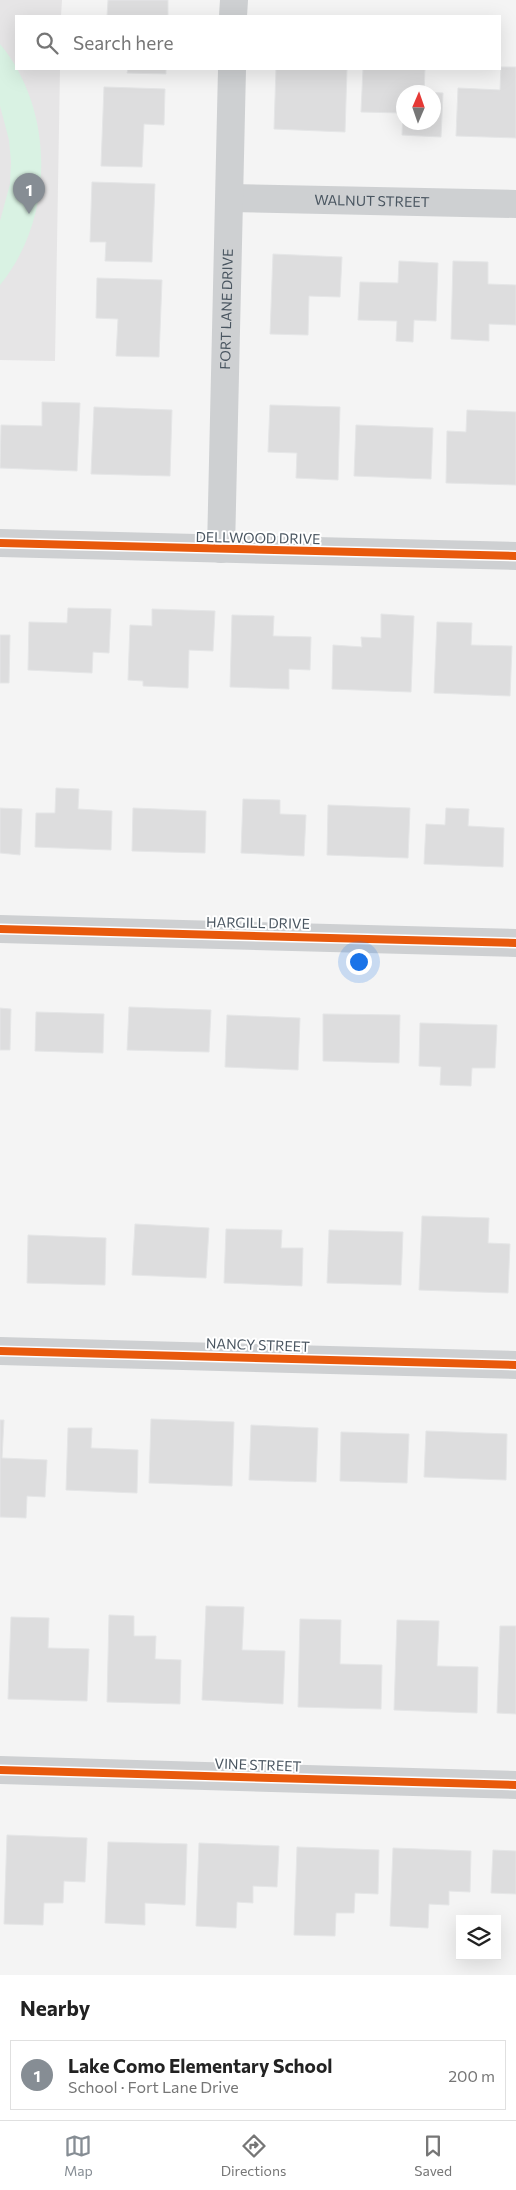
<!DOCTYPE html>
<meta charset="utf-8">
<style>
:root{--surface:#fff;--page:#f2f2f2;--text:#222;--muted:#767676;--line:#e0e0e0;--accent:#868d94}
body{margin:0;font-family:Commissioner,sans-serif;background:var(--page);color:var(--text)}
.controls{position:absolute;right:15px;bottom:15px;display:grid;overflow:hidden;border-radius:0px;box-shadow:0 5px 20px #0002}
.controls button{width:45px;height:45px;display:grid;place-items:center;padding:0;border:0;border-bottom:1px solid var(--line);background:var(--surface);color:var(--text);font:25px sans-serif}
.compass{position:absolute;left:396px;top:85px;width:45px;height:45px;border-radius:50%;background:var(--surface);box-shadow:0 5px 20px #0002;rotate:2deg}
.you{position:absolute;left:358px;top:961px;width:18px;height:18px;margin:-12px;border:4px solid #fff;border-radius:50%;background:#1a73e8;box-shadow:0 0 0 8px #1a73e833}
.badge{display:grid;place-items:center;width:32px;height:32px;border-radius:50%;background:var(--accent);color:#fff;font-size:16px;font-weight:700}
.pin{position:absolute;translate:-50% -41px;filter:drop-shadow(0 1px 2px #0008)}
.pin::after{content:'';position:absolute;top:26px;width:18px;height:15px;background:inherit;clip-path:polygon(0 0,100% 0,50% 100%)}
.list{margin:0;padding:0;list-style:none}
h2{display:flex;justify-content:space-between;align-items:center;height:65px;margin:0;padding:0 20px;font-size:21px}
h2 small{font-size:16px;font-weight:400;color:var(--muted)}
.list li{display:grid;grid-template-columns:32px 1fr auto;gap:15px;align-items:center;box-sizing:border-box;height:70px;margin:0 10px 10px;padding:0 10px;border:1px solid var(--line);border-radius:0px}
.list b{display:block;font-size:19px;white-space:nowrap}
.list p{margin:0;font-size:16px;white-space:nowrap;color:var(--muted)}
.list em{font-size:16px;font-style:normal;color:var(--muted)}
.icon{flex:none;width:28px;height:28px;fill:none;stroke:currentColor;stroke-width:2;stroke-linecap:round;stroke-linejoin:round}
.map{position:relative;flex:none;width:516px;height:1975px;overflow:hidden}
.search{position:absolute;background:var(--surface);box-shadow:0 5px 20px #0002;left:15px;right:15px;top:15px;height:55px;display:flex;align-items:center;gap:12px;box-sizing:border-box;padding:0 18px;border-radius:0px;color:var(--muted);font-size:19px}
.sheet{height:145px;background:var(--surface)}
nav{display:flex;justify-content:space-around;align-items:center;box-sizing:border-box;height:70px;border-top:1px solid var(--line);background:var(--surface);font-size:14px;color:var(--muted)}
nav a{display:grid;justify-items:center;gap:2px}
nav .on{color:var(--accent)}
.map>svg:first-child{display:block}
.education{fill:#e6e5e6}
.green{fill:#d9f2e3}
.building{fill:#ddddde;stroke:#e5e6e7;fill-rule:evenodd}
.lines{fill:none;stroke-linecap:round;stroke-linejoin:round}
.minor{stroke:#ced0d2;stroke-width:28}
.cycleway-casing{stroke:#fff;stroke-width:11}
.cycleway{stroke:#e8590c;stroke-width:8}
.labels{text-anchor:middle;stroke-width:4;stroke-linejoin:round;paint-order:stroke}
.street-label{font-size:14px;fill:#4a5661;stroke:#fff}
</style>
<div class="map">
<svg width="516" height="1975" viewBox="0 0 516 1975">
<rect width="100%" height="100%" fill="#f4f4f4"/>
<path class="education" d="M0 0H62L61 16H16V69H60L55 361 0 360Z"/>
<path class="green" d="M0 44C55 110 55 218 0 285V221L10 184 11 162 9 140 0 106Z"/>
<g class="building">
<path d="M108 0H168V16H107Z"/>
<path d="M501 67H516V138L456 136 458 88 500 90Z"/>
<path d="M128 69H166V74L127 73Z"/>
<path d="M276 69H347L345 132 274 129Z"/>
<path d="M363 69H425L424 92 443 93 441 137 402 135 403 113 361 112ZM404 92H434V122H404Z"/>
<path d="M104 87 165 89 164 125 144 124 142 167 101 166Z"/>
<path d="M92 182 155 184 152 262 105 261 106 242H90Z"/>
<path d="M273 254 342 257 340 297 309 296 308 335 270 334Z"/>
<path d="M399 261 438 263 436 321 414 320 413 342 396 341 397 321 358 320 360 282 398 283Z"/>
<path d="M453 261 488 262V284L516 285V325L489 324V341L451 339Z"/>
<path d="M97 278 162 280 159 357 116 356 118 319 96 318Z"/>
<path d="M42 402 80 403 77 471 0 468 1 425 42 426Z"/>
<path d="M270 405 340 407 338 480 296 478 297 453 268 452Z"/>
<path d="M94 407 172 410 170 476 91 474Z"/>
<path d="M467 410 516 412V485L446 483 447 431 466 432Z"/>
<path d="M356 425 433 428 431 479 354 476Z"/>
<path d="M68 608 111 609 109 653 93 652 92 673 28 670 29 622 67 623Z"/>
<path d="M152 609 215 611 213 651 189 650 188 688 143 686V681L128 680 130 625 152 626Z"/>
<path d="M381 614 414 616 411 692 332 689 333 645 362 647 361 637 381 638Z"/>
<path d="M232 615 274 616 273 636 311 637 310 670 289 669V689L230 687Z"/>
<path d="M437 622 472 623 471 645 512 646 510 696 434 693Z"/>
<path d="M0 635H10L9 683H0Z"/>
<path d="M56 788 79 789 78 809 112 811 111 850 35 847 36 813H55Z"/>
<path d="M243 799 280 800V814L306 815 304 856 241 853Z"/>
<path d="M328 805 410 808 408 858 327 855Z"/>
<path d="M0 808 22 809 20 855 0 853Z"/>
<path d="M133 808 206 811 205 853 132 851Z"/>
<path d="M446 808 469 809 468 826 504 828 503 867 424 864 426 824 445 825Z"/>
<path d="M129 1007 211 1010 209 1052 127 1050Z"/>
<path d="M0 1008 11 1009 10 1050H0Z"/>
<path d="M36 1012 104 1014 103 1053 35 1051Z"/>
<path d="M323 1014 400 1015 399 1063 323 1061Z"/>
<path d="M227 1015 300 1018 298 1070 225 1067Z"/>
<path d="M420 1023 497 1025 495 1068H472L471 1086 440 1085 441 1067 419 1066Z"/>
<path d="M422 1216 489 1218 488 1243 510 1244 508 1293 419 1290Z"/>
<path d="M135 1224 209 1228 206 1278 132 1275Z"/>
<path d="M226 1229 282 1230 281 1248H303L302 1286 224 1283Z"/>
<path d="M329 1230 403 1232 401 1285 327 1283Z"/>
<path d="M28 1235 106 1238 105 1285 27 1283Z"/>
<path d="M151 1419 234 1422 232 1486 149 1483Z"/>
<path d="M0 1420H4L2 1458 47 1460 45 1497 27 1496 26 1518 0 1517Z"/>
<path d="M251 1425 318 1428 316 1482 249 1480Z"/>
<path d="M68 1428H92L91 1448 138 1450 137 1493 66 1490Z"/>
<path d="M426 1431 507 1434 506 1480 424 1477Z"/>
<path d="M341 1432 409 1434 407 1483 340 1481Z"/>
<path d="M206 1606 244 1607 242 1650 285 1651 283 1704 202 1700Z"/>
<path d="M109 1615 134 1616V1636H156L155 1659 181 1660 180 1704 107 1702Z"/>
<path d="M11 1617 49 1618 48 1648 89 1649 87 1701 8 1699Z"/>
<path d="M300 1619 341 1620 340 1664 382 1665 381 1709 298 1707Z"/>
<path d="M397 1620 439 1621 437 1666 478 1667 477 1713 394 1710Z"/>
<path d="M500 1626H516V1714L497 1713Z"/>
<path d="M7 1835 87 1838 85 1882 64 1881 63 1903H44L43 1925 4 1924Z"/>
<path d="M108 1842 187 1844 185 1905 145 1903V1925L105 1923Z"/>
<path d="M199 1843 279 1846 277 1887 253 1886V1903L237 1902 236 1928 196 1926Z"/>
<path d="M297 1847 379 1850 378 1894 355 1893 354 1913H336L335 1936 294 1935Z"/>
<path d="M393 1848 471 1851 470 1892 449 1891V1905L429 1904 428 1928 390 1926Z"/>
<path d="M493 1850 516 1851V1894L491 1893Z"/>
</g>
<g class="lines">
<g class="minor">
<path d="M233 16 234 0"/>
<path id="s1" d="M230 198 516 204"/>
<path d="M0 543 516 556"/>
<path id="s2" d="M221 549 232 69"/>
<path d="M0 929 516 943"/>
<path d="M0 1351 516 1365"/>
<path d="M0 1770 516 1785"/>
</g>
<defs>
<g id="cycleway">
<path d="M0 543 516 556"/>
<path d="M0 929 516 943"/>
<path d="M0 1351 516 1365"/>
<path d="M0 1770 516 1785"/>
</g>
</defs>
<use href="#cycleway" class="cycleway-casing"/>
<use href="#cycleway" class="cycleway"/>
</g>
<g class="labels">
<g class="street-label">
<text dy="5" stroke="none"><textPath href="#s1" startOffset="142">WALNUT STREET</textPath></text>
<text dy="5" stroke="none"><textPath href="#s2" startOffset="240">FORT LANE DRIVE</textPath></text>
<text transform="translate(258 538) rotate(1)" y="5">DELLWOOD DRIVE</text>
<text transform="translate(258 923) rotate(1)" y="5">HARGILL DRIVE</text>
<text transform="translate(258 1345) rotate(2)" y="5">NANCY STREET</text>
<text transform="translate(258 1765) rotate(2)" y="5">VINE STREET</text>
</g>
</g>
</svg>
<div class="controls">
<button><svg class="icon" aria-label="layers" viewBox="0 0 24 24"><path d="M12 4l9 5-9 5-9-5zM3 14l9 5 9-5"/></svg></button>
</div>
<svg class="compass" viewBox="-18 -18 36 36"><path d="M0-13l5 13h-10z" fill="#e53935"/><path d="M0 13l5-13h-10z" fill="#767676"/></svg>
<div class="you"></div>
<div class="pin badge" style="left:29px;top:214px">1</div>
<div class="search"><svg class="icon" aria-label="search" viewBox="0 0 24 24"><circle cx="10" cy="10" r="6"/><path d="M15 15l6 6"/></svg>Search here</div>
</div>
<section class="sheet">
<h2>Nearby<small></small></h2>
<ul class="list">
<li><span class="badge">1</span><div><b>Lake Como Elementary School</b><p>School · Fort Lane Drive</p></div><em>200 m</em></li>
</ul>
</section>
<nav>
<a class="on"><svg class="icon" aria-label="map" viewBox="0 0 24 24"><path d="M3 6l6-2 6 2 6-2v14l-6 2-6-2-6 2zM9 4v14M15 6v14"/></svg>Map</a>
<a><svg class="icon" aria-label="directions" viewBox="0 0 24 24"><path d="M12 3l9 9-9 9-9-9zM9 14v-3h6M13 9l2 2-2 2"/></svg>Directions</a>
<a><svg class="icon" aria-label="saved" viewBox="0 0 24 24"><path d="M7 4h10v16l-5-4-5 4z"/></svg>Saved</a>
</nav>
